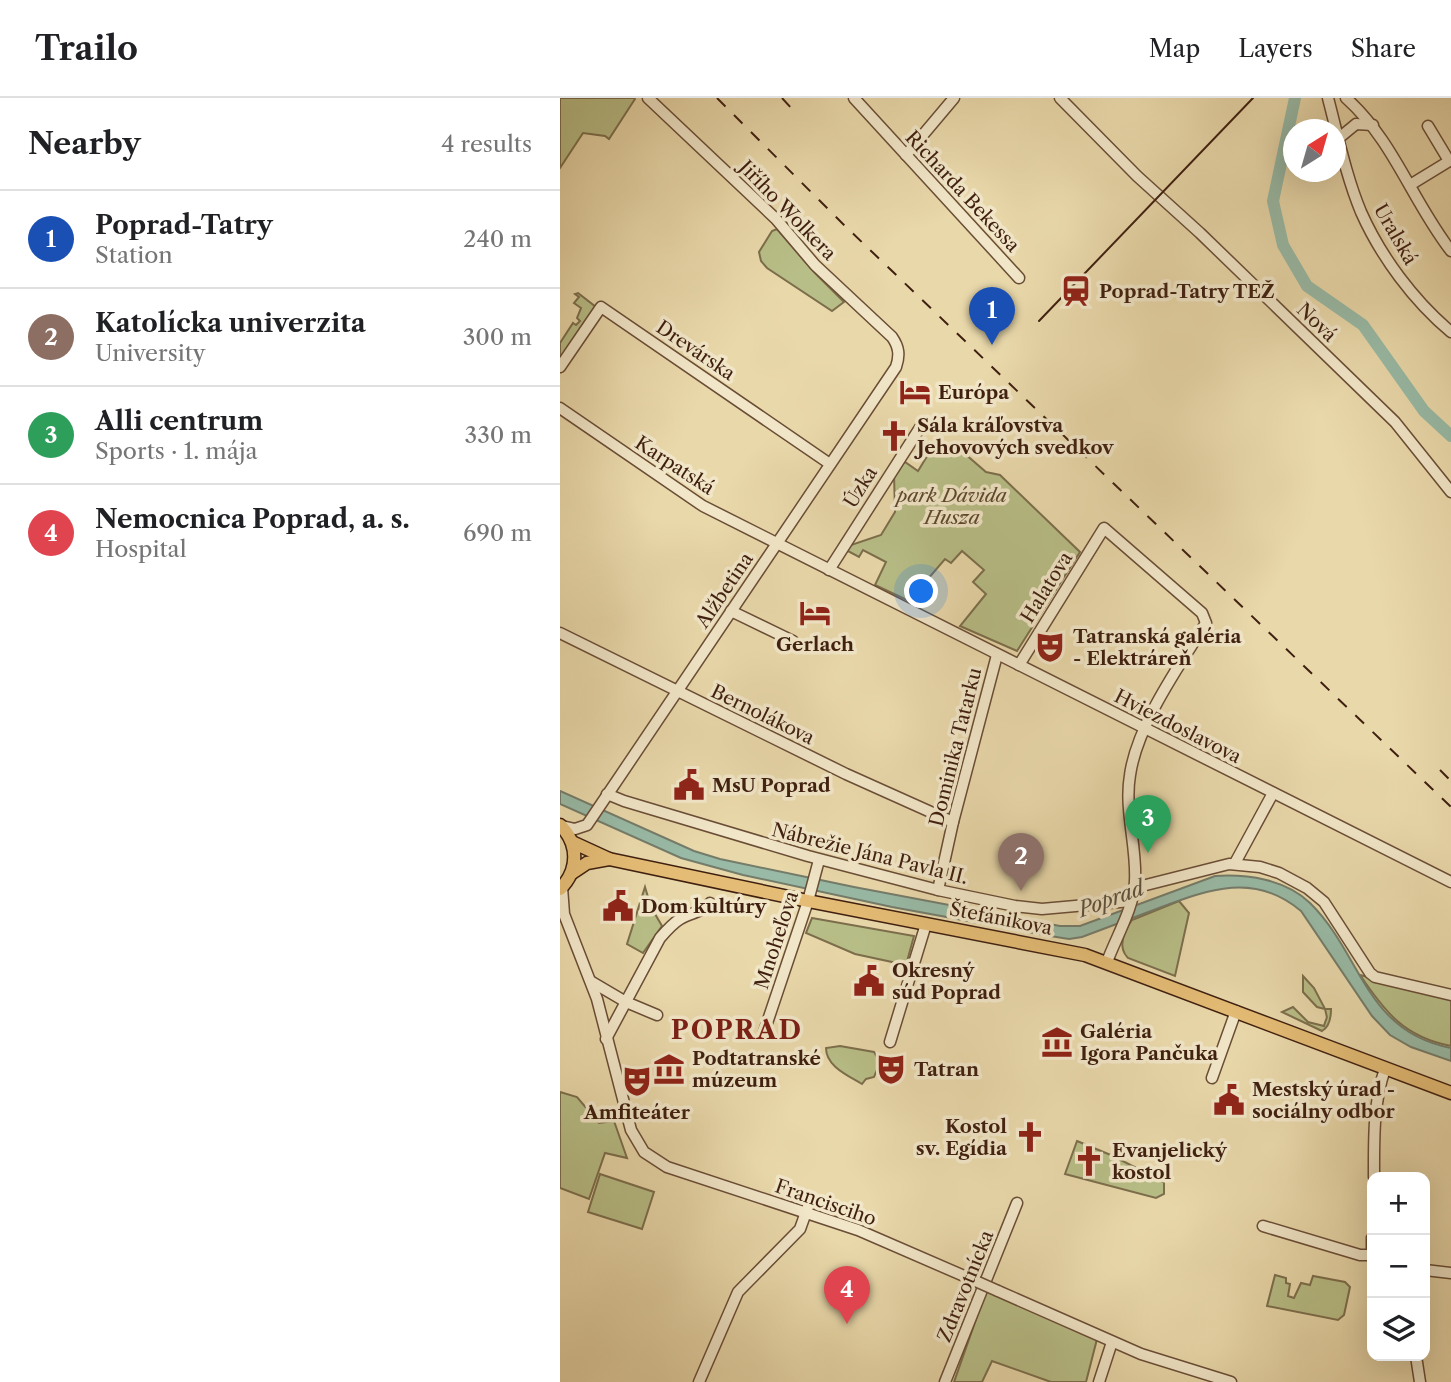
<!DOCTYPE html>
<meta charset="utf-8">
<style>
:root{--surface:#fff;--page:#f2f2f2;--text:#202124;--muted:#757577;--line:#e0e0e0;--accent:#db2777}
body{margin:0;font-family:"Libre Caslon Text",serif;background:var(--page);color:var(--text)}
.controls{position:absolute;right:21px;bottom:21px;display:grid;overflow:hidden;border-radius:14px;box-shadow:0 7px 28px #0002}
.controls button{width:63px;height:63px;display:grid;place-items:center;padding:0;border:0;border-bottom:2px solid var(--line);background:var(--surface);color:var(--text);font:35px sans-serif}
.compass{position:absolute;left:723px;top:21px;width:63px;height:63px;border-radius:50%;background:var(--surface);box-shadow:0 7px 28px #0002;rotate:37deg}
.you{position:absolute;left:362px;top:494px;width:24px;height:24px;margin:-18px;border:5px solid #fff;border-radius:50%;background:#1a73e8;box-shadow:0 0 0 10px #1a73e833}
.badge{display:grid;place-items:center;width:46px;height:46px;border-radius:50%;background:var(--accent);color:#fff;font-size:23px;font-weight:700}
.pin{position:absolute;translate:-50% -58px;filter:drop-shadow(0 2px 4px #0008)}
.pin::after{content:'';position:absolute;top:37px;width:24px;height:21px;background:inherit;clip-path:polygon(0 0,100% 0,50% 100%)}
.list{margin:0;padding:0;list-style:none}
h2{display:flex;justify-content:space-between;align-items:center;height:91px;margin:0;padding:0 28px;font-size:30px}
h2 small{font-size:23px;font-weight:400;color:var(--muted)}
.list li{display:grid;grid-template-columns:46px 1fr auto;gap:21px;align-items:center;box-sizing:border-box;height:98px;padding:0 28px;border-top:2px solid var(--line)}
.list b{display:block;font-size:26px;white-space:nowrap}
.list p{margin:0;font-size:23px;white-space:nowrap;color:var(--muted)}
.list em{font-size:23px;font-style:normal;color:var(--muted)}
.icon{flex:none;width:38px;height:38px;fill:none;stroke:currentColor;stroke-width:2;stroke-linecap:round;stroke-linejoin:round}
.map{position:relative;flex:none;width:891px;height:1284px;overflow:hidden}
header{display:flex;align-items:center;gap:42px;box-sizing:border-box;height:98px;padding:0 35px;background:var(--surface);border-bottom:2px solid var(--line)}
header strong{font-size:33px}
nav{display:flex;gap:38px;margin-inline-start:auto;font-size:24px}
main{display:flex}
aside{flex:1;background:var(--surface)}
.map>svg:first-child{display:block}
.green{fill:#b8be87;stroke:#7c6e4c;stroke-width:2}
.water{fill:#98baa6;stroke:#747c6a;stroke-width:2}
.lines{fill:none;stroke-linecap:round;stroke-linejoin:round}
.river{stroke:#98baa6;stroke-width:12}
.minor-casing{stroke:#6a4d36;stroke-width:13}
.major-casing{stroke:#3f1f10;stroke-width:15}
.minor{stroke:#f1e6c8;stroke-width:10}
.major{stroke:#e4bc75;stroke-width:12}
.tram{stroke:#3f1f10;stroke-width:2}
.rail{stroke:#3f1f10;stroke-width:2;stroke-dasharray:12 12;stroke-linecap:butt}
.minor-bridge-casing{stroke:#6a4d36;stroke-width:13;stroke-linecap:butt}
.minor-bridge{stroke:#f1e6c8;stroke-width:10}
.labels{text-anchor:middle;stroke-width:7;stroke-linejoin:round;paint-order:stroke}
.street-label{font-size:19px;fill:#3f1f10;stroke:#f1e6c8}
.poi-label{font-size:19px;font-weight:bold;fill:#3f1f10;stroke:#f1e6c8;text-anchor:start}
.park-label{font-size:19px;font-style:italic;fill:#5d472e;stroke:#f1e6c8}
.water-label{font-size:21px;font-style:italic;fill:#5a4e3d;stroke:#f1e6c8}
.district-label{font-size:26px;font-weight:bold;letter-spacing:2px;fill:#7a1f14;stroke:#f1e6c8}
</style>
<header>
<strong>Trailo</strong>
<nav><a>Map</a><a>Layers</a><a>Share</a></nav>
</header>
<main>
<aside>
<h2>Nearby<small>4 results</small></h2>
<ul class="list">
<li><span class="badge" style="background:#1a4fb4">1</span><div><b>Poprad-Tatry</b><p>Station</p></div><em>240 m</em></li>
<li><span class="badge" style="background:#8d6e63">2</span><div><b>Katolícka univerzita</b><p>University</p></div><em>300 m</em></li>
<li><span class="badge" style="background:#2e9e5b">3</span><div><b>Alli centrum</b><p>Sports · 1. mája</p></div><em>330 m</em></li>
<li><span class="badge" style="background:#e0444e">4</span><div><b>Nemocnica Poprad, a. s.</b><p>Hospital</p></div><em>690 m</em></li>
</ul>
</aside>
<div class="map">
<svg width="891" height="1284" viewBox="0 0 891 1284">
<rect width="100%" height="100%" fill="#e9d8aa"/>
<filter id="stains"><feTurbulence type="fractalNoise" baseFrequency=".00286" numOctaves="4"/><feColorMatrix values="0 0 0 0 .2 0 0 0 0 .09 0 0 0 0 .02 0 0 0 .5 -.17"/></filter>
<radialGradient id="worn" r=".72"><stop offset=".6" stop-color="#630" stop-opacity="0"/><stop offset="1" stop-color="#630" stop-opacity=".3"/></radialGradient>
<g class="green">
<path d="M0 0H74L75 1 49 41 45 38 23 35 0 70Z"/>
<path d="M217 131 255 175 284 204 272 213 207 170 201 163 199 154 212 133Z"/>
<path d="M18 195 36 209 0 264V245L13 225 16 227 20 223 17 220 21 210 14 205 19 199 15 196Z"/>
<path d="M377 342 388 353 397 349 426 374 440 377 520 454 457 553 400 528 426 496 413 484 424 472 402 453 391 465 385 461 349 503 315 487 326 464 303 452 299 459 286 452 288 448 321 437 335 414 334 376 341 366 345 364 358 373Z"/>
<path d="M85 789 91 809 102 828 83 855 67 846Z"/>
<path d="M619 803 629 815 615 878 568 860C557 849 564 833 572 822Z"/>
<path d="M252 820 354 838 346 867 295 856 246 835Z"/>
<path d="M800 877 891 899V948C844 939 825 914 800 877Z"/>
<path d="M743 878 754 890 765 911H771C771 919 769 929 762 933L722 914 733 909 748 924 764 928C767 917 768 923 765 911L757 909 743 894Z"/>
<path d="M280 948 314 954 320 964 314 979 306 981 302 986C287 977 266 968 266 950Z"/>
<path d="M0 994 17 999 39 1025 54 1023 67 1060 45 1055 29 1101 0 1090Z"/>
<path d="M517 1043 553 1058 604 1084V1096L596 1100 505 1076Z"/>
<path d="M40 1076 94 1094 82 1131 28 1114Z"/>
<path d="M715 1177 726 1180V1185L730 1186 728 1198 734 1200 741 1185 750 1187 753 1178 785 1184 790 1189 784 1217 778 1222 707 1208Z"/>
<path d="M426 1193 537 1241 526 1284H491L432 1263 422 1284H394Z"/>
</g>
<path class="water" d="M0 693 134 753 160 761 294 789 500 828H520L655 778C687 776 725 781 750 805 803 857 804 933 891 950V963L851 949 830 937 812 918 741 813C695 774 649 791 599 810 573 820 548 829 522 839L509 841 490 838 332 809 183 777 121 760 0 706Z"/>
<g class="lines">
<path class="river" d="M735 0 713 103 723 147 747 188 803 227 864 313 891 338"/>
<defs>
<g id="minor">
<path d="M294 0 459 180"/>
<path d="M500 0 577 78 640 135 835 324 891 394"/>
<path d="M768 0C778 38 786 78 801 114 821 159 854 203 891 234"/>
<path d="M786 0C834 43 852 103 891 153"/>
<path d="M868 28 889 63"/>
<path d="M779 40 796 26 813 27"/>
<path d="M346 57 394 0"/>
<path d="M850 87 891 62"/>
<path d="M0 269 41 209 270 366"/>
<path d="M0 310 143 408 891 784"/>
<path d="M269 472 363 325"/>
<path d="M171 513 233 543"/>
<path d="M0 535 286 676 393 724"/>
<path d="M459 567 544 430 642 515 646 525C619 568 577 627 570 677 564 712 577 748 575 783 574 810 556 839 547 864"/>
<path d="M47 696 64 703 248 758 378 792 455 808 482 811 571 803"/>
<path d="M2 728 15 731 27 727 336 269C340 257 339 249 332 239L255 167 216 121 88 0"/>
<path d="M675 765 713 695"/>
<path d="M2 789 4 816 37 901 71 1032 84 1054 107 1069 298 1132 411 1181"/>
<path d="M574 790 669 766 700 769 719 775 747 790 764 804 810 875 815 879 891 897"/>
<path d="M378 792 393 724 437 557"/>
<path d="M32 884 66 904 97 917"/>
<path d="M204 934 248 803 259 762"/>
<path d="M46 941 100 840C106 833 112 826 120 821 131 815 142 814 150 805"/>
<path d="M330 944 366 826"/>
<path d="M652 980 676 913"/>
<path d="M814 1079C814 1043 813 1005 825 971"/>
<path d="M703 1128 800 1157H812"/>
<path d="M812 1140V1152"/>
<path d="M865 1172 891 1175"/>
<path d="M438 1193 581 1256 671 1284"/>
<path d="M856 1258 860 1284"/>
<path d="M139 1284 178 1194 240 1131 250 1103"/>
<path d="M385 1284 457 1105"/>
<path d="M539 1284 552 1244"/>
</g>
<g id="major">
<path d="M0 727C19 746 19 772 0 791"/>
<path d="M12 744 49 761 248 803 525 857 891 995"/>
<path d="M12 775 27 765 49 761"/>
</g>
</defs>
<use href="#minor" class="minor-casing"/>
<use href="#major" class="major-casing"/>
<use href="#minor" class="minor"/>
<use href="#major" class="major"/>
<path class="tram" d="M479 223 693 0"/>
<g class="rail">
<path d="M157 0 283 126 891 709"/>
<path d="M222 0 234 13"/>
<path d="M880 672 891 683"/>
</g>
<defs>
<path id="minor-bridge" d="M411 1181 438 1193"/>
</defs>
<use href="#minor-bridge" class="minor-bridge-casing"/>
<use href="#minor-bridge" class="minor-bridge"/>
</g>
<defs>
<symbol id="station-bare" viewBox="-9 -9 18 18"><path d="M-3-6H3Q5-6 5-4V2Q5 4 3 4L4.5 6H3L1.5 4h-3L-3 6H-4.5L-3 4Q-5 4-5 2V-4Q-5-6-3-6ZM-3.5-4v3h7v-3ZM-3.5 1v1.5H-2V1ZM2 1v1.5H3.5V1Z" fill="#8f2418" stroke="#f1e6c8" stroke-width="2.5" paint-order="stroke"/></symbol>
<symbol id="hotel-bare" viewBox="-9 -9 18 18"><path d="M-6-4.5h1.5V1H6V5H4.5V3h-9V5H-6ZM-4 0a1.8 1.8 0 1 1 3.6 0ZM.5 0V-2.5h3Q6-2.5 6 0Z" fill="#8f2418" stroke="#f1e6c8" stroke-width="2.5" paint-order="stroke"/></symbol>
<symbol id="church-bare" viewBox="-9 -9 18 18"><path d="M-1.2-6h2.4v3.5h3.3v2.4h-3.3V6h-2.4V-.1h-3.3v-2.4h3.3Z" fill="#8f2418" stroke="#f1e6c8" stroke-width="2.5" paint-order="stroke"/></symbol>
<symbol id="theatre-bare" viewBox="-9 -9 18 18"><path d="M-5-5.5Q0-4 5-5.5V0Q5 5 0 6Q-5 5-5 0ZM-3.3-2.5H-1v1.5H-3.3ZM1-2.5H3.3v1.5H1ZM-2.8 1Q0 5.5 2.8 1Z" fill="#8f2418" stroke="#f1e6c8" stroke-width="2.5" paint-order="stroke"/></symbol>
<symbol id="civic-bare" viewBox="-9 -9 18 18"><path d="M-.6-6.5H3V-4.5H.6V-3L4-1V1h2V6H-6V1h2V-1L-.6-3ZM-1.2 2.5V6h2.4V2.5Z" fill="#8f2418" stroke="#f1e6c8" stroke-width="2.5" paint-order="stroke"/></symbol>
<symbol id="museum-bare" viewBox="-9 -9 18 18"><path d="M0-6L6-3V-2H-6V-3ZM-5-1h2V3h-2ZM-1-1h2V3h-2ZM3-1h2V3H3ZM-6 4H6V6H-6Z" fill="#8f2418" stroke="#f1e6c8" stroke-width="2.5" paint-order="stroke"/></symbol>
</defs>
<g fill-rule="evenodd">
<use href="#station-bare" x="494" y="171" width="44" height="44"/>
<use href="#hotel-bare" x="333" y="272" width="44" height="44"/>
<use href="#church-bare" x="312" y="316" width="44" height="44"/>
<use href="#hotel-bare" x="233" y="493" width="44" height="44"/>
<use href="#theatre-bare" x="468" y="527" width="44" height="44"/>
<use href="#civic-bare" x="107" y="665" width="44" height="44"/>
<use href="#civic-bare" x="36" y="786" width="44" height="44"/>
<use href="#civic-bare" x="287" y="861" width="44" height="44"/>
<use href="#museum-bare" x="475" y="922" width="44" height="44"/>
<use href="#museum-bare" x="87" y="949" width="44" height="44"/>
<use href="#theatre-bare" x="309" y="949" width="44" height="44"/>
<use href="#theatre-bare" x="55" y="961" width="44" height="44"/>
<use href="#civic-bare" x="647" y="980" width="44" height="44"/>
<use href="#church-bare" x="448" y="1017" width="44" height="44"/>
<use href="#church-bare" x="507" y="1041" width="44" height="44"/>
</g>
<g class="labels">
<g class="street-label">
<text transform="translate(403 93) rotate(47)" y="7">Richarda Bekessa</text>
<text transform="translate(228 112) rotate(46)" y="7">Jiřího Wolkera</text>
<text transform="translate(836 136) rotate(60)" y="7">Uralská</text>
<text transform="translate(757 224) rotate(44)" y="7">Nová</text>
<text transform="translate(136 252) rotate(34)" y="7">Drevárska</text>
<text transform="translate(115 367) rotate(33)" y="7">Karpatská</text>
<text transform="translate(300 389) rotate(-58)" y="7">Úzka</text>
<text transform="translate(486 489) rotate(-58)" y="7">Halatova</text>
<text transform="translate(164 492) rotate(-56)" y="7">Alžbetina</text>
<text transform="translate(203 616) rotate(26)" y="7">Bernolákova</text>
<text transform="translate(618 628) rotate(27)" y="7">Hviezdoslavova</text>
<text transform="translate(395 649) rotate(-76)" y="7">Dominika Tatarku</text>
<text transform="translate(310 755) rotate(14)" y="7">Nábrežie Jána Pavla II.</text>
<text transform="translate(441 820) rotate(11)" y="7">Štefánikova</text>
<text transform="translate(216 842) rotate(-72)" y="7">Mnoheľova</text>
<text transform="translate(266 1104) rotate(19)" y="7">Francisciho</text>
<text transform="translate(405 1188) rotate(-68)" y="7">Zdravotnícka</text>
</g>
<g class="poi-label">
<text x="539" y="200">Poprad-Tatry TEŽ</text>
<text x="378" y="301">Európa</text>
<text x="357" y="334">Sála kráľovstva<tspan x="357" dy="22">Jehovových svedkov</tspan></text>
<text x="513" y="545">Tatranská galéria<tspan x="513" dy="22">- Elektráreň</tspan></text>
<text x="255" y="553" text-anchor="middle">Gerlach</text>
<text x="152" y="694">MsU Poprad</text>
<text x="81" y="815">Dom kultúry</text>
<text x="332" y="879">Okresný<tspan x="332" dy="22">súd Poprad</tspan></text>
<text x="520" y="940">Galéria<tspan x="520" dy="22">Igora Pančuka</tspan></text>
<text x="132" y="967">Podtatranské<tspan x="132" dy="22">múzeum</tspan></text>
<text x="354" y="978">Tatran</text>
<text x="692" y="998">Mestský úrad -<tspan x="692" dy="22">sociálny odbor</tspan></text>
<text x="77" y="1021" text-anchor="middle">Amfiteáter</text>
<text x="447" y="1035" text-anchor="end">Kostol<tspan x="447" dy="22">sv. Egídia</tspan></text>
<text x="552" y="1059">Evanjelický<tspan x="552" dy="22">kostol</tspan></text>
</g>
<g class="park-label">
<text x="392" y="404">park Dávida<tspan x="392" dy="22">Husza</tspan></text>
</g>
<g class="water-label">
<text transform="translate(551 801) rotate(-20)" y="7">Poprad</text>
</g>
<g class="district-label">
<text x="177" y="941">POPRAD</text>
</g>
</g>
<rect width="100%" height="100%" filter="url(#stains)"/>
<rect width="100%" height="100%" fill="url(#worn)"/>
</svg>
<div class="controls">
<button>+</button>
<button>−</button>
<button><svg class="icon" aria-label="layers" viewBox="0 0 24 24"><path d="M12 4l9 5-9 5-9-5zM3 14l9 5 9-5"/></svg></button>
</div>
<svg class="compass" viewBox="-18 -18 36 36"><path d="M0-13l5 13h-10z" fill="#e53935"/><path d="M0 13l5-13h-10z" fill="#757577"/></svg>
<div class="you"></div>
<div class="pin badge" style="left:432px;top:247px;background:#1a4fb4">1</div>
<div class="pin badge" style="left:461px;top:793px;background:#8d6e63">2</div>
<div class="pin badge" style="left:588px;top:755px;background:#2e9e5b">3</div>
<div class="pin badge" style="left:287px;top:1226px;background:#e0444e">4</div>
</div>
</main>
